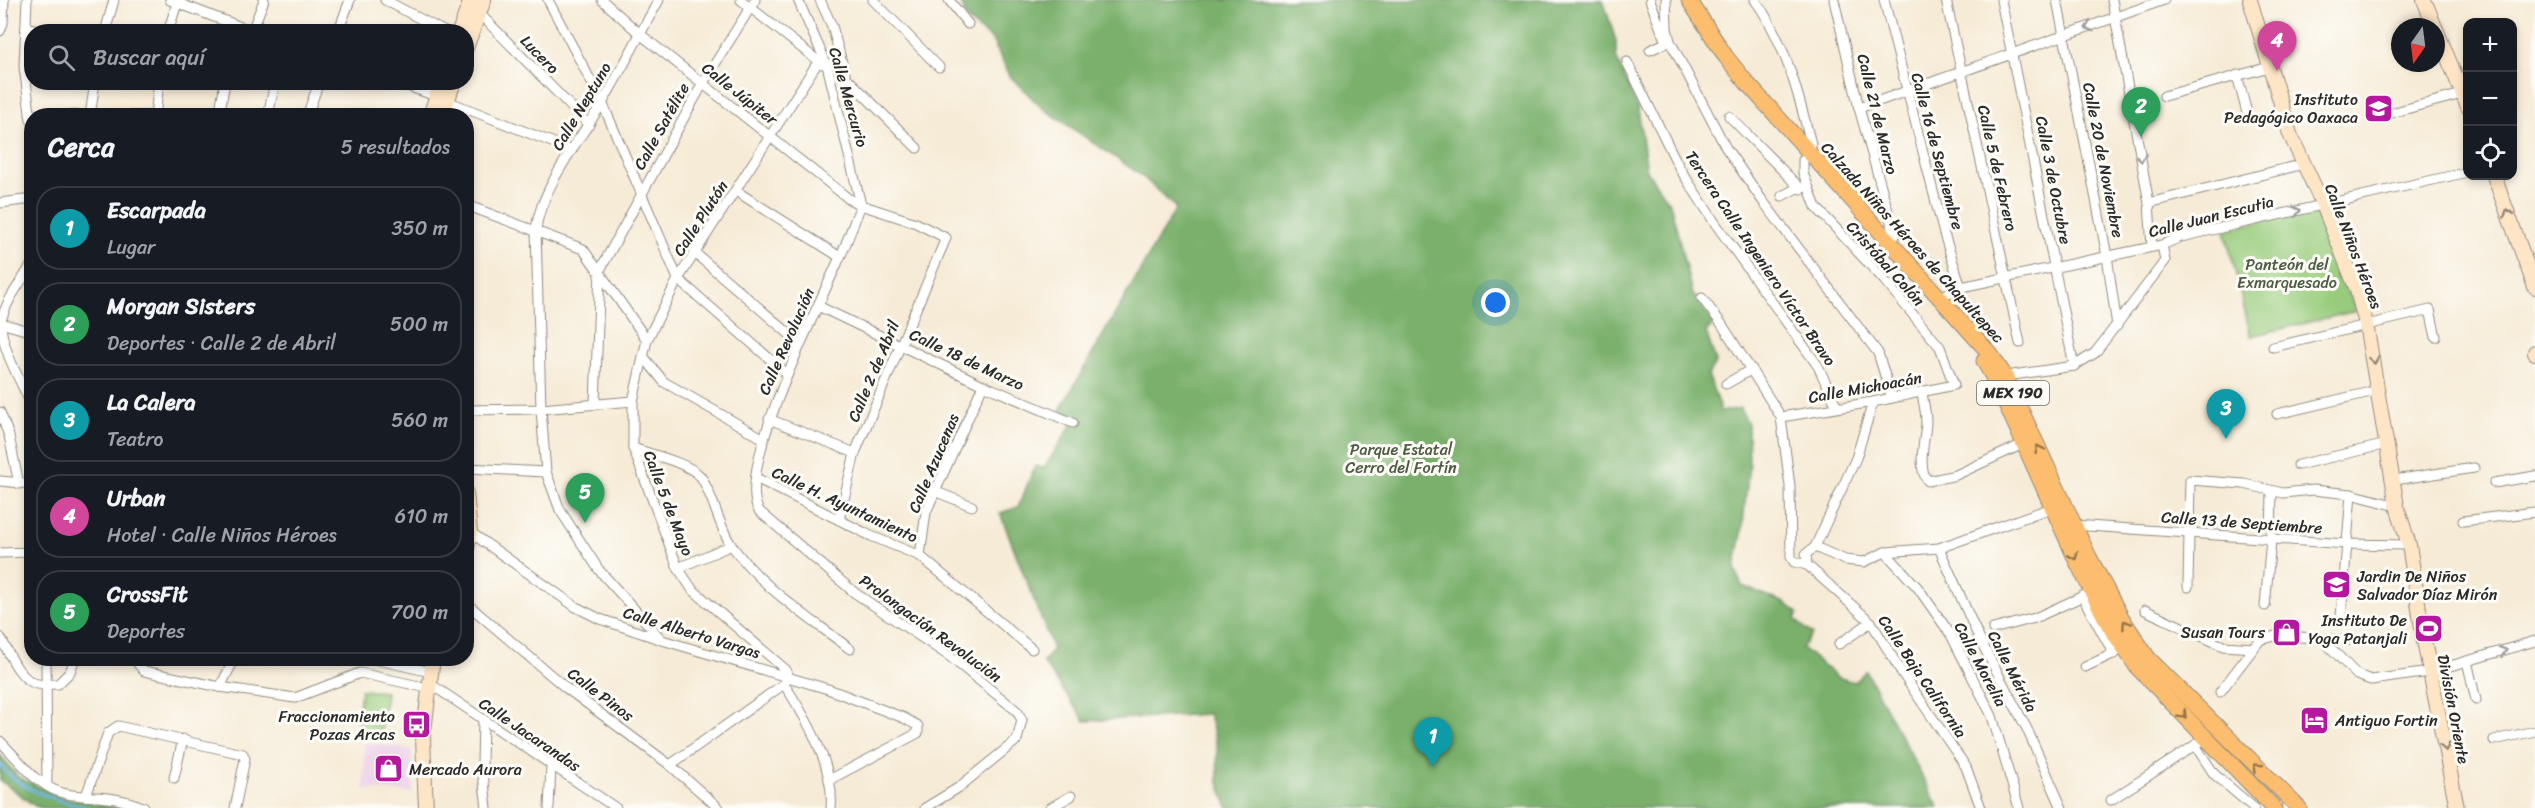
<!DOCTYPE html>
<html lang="es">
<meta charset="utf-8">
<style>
:root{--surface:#171b24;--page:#242831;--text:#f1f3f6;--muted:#9ea1a6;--line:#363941;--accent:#d690ce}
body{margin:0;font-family:Sriracha,sans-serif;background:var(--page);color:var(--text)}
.controls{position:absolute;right:18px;top:18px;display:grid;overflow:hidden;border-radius:12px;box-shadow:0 3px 9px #0003}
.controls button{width:54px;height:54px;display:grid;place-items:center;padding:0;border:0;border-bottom:2px solid var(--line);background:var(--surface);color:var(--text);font:30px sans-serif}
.compass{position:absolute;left:2391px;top:18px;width:54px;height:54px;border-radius:50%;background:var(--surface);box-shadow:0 3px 9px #0003;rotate:194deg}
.you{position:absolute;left:1496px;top:303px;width:21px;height:21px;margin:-15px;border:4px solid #fff;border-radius:50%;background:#1a73e8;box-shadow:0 0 0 9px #1a73e833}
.badge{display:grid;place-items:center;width:39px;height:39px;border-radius:50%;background:var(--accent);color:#fff;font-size:20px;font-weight:700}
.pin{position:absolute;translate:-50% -50px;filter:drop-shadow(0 2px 3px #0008)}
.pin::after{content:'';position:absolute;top:32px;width:21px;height:18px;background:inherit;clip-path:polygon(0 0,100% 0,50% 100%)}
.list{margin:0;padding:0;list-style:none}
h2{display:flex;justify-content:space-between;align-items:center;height:78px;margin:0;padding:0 24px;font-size:26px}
h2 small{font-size:20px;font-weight:400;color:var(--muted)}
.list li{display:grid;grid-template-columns:39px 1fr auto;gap:18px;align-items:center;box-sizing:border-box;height:84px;margin:0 12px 12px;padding:0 12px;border:2px solid var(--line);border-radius:24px}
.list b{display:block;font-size:22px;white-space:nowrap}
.list p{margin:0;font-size:20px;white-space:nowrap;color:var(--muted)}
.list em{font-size:20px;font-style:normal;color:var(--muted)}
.icon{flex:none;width:33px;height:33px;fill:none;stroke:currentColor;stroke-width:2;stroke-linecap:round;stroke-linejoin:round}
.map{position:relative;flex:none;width:2535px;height:808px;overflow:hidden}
.search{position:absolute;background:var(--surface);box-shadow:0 3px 9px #0003;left:24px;top:24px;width:450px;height:66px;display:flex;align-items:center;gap:15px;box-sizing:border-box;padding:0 21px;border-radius:24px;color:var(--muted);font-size:22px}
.panel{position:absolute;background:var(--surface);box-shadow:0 3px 9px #0003;left:24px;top:108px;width:450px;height:558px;border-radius:24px}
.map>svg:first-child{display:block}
.built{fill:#edd1e9}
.green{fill:#98cc7c;stroke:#627c54;stroke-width:1.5}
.forest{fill:#7ab06c;stroke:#526e4c;stroke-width:1.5}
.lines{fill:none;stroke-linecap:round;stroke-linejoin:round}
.stream{stroke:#72b6e8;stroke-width:3}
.street-casing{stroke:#908b80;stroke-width:11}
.secondary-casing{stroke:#908b80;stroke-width:16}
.primary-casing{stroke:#908b80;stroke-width:17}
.street{stroke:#fff;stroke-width:9}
.secondary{stroke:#fee5c5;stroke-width:14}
.primary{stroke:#fcbd6e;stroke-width:15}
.oneway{stroke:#a0a0a0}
.oneway2{stroke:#948878}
.oneway3{stroke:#94744c}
.labels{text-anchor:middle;stroke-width:6;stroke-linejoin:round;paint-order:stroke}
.shield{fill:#fdfcf7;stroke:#6a6a68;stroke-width:1.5}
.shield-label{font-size:15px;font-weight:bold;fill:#2b2b2b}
.street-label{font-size:16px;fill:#2b2b2b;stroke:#fdfcf7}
.poi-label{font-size:16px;fill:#2b2b2b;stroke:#fdfcf7;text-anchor:end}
.park-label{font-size:16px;fill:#4c5b43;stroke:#fdfcf7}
</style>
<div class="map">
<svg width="2535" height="808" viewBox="0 0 2535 808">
<rect width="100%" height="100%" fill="#fdfcf7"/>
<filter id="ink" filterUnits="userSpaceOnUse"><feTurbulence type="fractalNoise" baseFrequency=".0167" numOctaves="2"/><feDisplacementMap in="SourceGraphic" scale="12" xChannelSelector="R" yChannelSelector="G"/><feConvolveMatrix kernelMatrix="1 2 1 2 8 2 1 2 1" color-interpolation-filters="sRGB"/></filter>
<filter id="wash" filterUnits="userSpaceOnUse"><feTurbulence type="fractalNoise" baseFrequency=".008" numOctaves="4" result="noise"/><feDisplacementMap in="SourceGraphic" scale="24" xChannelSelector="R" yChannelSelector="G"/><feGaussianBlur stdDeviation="1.35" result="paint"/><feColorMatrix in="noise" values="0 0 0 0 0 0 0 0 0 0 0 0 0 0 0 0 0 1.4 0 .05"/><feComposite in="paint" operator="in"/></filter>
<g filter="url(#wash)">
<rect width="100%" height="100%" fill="#f6ebd6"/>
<path class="built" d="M365 742 412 750 413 793 364 789Z"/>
<g class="green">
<path d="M2316 208 2356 311 2251 336 2225 230Z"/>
<path d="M361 690 386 692 381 734 356 732Z"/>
</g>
<g class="forest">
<path d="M960 0H1603L1616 41V57L1638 109 1647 171 1671 206 1692 293 1714 323 1706 332 1716 362 1708 375 1721 412 1740 408 1748 424 1749 466 1742 533 1735 569 1742 586 1785 603 1798 613 1795 620 1812 634 1802 648 1837 677 1854 682 1866 671 1939 808H1228L1218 780 1217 747 1209 714 1085 721 1043 662 1053 649 1000 513 1018 507 1035 466 1044 468 1076 418 1060 410 1176 208 1142 176 1041 107 1010 76 992 40 967 20Z"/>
<path d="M0 755 18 777 61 797 122 808H43L35 806 0 780Z"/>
</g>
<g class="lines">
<path class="stream" d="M0 765C22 792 55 799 87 808"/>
</g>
</g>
<g filter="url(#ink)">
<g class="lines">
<defs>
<g id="street">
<path d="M27 0 24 66 31 120"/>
<path d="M170 0 254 32"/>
<path d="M385 0 445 32"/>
<path d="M548 0 602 102 678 279 787 374"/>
<path d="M602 0 640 34 849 199 861 205 916 223 946 238 855 453 839 520"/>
<path d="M659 0C639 35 621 71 601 105 580 139 540 190 536 230L541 409 546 472 560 510 599 570 662 640"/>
<path d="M741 0 822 64"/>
<path d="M798 0 827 65 861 205"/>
<path d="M820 0 832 26 846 77 917 148"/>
<path d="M873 0 939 67"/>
<path d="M949 0 968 24"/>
<path d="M1650 0 1665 40"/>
<path d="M1666 0 1667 28 1670 41 1726 148 1762 200 1878 353 1892 398"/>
<path d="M1755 0C1785 41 1799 96 1811 144L1810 153"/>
<path d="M1834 0 1859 108 1895 236"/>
<path d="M1884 0 1944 234 1961 287 1940 297"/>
<path d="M1946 0 2020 343"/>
<path d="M2001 0 2074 366"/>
<path d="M2057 0 2107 256 2117 326"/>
<path d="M2112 0 2149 203 2152 247"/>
<path d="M477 11 589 125"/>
<path d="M26 28 59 32"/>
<path d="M0 31 3 23 4 0"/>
<path d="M252 31 264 0"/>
<path d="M105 32 114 0"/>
<path d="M168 32 178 0"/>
<path d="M338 32 350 0"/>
<path d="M1650 50 1670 41"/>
<path d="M1627 62 1680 169 1715 223 1818 366 1837 407"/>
<path d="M2237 75 2247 113"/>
<path d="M396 82 436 96"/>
<path d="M2164 96 2269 67"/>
<path d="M447 101 572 150"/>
<path d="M1859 108 2164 0"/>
<path d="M30 115 180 116"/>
<path d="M90 116 95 82"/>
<path d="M155 116 159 82"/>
<path d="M219 116 225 82"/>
<path d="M268 116 275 82"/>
<path d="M307 116 319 82"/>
<path d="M1729 116 1799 187"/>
<path d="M2380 116 2462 94"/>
<path d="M736 191 840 257"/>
<path d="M1782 196 1799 187 1801 189"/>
<path d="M0 203 32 199"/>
<path d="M2149 203 2304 164"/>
<path d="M466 205 583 249 647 340"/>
<path d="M861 205C854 222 848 240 840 257 821 302 734 470 759 511L855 593 949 656 1017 711 1022 720 1017 740 958 788 925 808"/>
<path d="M696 254 801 344"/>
<path d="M32 264C21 282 5 302 1 322 0 345 21 383 32 405"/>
<path d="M1961 287 2162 245 2181 237 2468 172"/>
<path d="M1702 298 1721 323 1781 417 1790 486 1791 557 1794 562 1807 565"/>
<path d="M818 306 983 385 1073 423"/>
<path d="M1 323 32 332"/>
<path d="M2273 347 2430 310 2436 337"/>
<path d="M643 356 664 382 764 439"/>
<path d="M2006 378 2013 375 2074 366 2095 353 2165 261 2162 245"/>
<path d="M1726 384 1752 369"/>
<path d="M1922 392C1923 402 1926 411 1926 421 1926 437 1916 468 1928 481L1956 475 2023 444"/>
<path d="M595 404 600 270 703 83 755 0"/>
<path d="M466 410 541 409 633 401"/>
<path d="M0 412 9 436 19 484"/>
<path d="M2277 414 2379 390"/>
<path d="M1781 417 1873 402 1954 385 1940 347 1884 280 1816 207 1803 173V160"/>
<path d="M769 419 855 453"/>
<path d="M633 448C651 455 687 462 700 476 710 487 719 526 730 543 760 587 809 617 850 649"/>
<path d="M2298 465 2387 444"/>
<path d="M466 468 546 472"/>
<path d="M756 478 871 536 920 556 1032 649"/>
<path d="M2394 480 2474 468"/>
<path d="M0 481 32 484"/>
<path d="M2494 483 2535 476"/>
<path d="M934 491 972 506"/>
<path d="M2463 521 2535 512"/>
<path d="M2074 525 2346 544 2409 545"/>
<path d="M470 532 576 607 600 619 662 640 828 689 904 718 918 726V733L829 780"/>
<path d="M1815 547 1856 458 1873 402"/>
<path d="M1939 548 1979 638 2027 729 2062 808"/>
<path d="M1885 552 1918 588 1951 635 1992 716 2019 808"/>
<path d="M0 553 32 552"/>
<path d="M920 556 926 512 983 385"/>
<path d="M678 568 732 545"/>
<path d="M2188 587 2190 480 2244 484 2283 493 2313 490 2351 494 2397 506"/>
<path d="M2082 596 2114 654"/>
<path d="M466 603 566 688 670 765 719 808"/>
<path d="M2265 606 2271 540 2272 491"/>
<path d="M2145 610 2223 646 2254 648"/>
<path d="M2341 617 2351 494"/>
<path d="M1993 629 2035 618 2092 592"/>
<path d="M0 637C9 652 17 676 34 683 41 686 51 684 58 684L70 672 75 658"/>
<path d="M2322 639 2353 640"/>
<path d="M1839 644 1871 622"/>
<path d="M46 658 47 786C65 798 87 795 108 798 121 799 133 803 145 808"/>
<path d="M138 658V664L144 671 220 687 295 698 360 673 428 688"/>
<path d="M369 658 431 672"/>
<path d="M2467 661 2476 700"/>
<path d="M2085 667 2117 652"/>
<path d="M788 675 786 670 692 589 678 568 633 448V401L647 340 678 279 818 62"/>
<path d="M429 683 616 808"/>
<path d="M784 684C806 717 835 767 831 808"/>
<path d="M220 687 235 658"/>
<path d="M2220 692 2260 640 2279 635 2322 639 2357 675 2371 680 2430 672 2535 641"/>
<path d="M483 720 482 766 487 808"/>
<path d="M2494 740 2535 731"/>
<path d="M0 741 34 777 47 786"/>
<path d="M2195 745 2214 774 2254 808"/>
<path d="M670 765 784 684 788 675"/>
<path d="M174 778 183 739"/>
<path d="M86 796 108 733 118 726 243 754 245 759 235 808"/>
<path d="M2111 800 2206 738"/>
<path d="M549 808 551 766"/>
<path d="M1050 808 1071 796"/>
<path d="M1981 808 1966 767 1902 673 1871 622 1807 565 1806 554 1815 547 1845 560 1864 562 1885 552 1939 548 2054 507"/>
</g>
<g id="secondary">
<path d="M2250 0 2290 134 2323 205 2357 290 2366 324 2397 506 2409 545 2424 641 2457 808"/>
<path d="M2424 0 2435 27"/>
<path d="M2436 29 2468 107"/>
<path d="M459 32 471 0"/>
<path d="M466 48 484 0"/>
<path d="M430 116 441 82"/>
<path d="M442 116 454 82"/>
<path d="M2494 176 2535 287"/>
<path d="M2535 352V353"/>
<path d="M466 493 470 532 466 556"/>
<path d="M426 808 423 739 433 658"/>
</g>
<g id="primary">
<path d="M1689 0 1726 57 1747 83 1991 355 2006 378 2089 557 2121 617 2148 658 2299 808"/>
<path d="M1984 361 1997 384 2078 564 2109 625 2137 667 2274 808"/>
</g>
</defs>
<use href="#street" class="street-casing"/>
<use href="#secondary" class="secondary-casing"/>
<use href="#primary" class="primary-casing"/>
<use href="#street" class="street"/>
<use href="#secondary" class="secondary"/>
<use href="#primary" class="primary"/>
</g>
<defs><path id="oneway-chevron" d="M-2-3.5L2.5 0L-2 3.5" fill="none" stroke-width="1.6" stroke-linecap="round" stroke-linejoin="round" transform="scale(1.5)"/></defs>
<g class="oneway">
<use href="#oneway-chevron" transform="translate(2089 27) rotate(162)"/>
<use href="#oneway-chevron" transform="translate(2141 158) rotate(80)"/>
<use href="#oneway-chevron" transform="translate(2297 211) rotate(-13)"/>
<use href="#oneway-chevron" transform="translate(2503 651) rotate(-16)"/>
</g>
<g class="oneway2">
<use href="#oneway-chevron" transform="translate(2508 213) rotate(-110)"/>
<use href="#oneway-chevron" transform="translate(2374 360) rotate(80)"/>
<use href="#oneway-chevron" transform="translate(2445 747) rotate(79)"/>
</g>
<g class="oneway3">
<use href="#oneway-chevron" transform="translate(2039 449) rotate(-115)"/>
<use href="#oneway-chevron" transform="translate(2074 556) rotate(67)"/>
<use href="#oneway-chevron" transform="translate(2126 624) rotate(-123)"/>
<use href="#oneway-chevron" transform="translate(2183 715) rotate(45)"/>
<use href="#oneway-chevron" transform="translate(2257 767) rotate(-136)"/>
</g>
</g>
<defs>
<symbol id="school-square" viewBox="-11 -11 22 22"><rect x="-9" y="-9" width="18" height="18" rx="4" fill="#b5179e" stroke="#fdfcf7"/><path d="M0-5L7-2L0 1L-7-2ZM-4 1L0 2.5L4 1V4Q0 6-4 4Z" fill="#fff"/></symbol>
<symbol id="stadium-square" viewBox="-11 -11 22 22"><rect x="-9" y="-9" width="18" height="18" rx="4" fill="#b5179e" stroke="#fdfcf7"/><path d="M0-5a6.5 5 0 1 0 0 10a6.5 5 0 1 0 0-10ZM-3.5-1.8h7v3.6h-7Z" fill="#fff"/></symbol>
<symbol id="shop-square" viewBox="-11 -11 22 22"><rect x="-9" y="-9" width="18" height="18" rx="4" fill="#b5179e" stroke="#fdfcf7"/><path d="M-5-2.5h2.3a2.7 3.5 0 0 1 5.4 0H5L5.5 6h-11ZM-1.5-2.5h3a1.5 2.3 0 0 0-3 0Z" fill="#fff"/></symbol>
<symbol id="hotel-square" viewBox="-11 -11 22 22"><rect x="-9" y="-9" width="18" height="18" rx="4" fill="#b5179e" stroke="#fdfcf7"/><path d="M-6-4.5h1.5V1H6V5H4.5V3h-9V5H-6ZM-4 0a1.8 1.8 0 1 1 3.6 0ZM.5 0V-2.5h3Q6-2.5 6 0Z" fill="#fff"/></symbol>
<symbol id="bus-square" viewBox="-11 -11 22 22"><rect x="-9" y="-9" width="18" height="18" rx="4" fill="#b5179e" stroke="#fdfcf7"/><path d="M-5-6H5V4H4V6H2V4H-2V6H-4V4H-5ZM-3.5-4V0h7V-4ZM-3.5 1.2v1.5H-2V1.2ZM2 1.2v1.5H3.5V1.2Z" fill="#fff"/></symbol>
</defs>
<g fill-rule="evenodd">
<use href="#school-square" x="2362" y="92" width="33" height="33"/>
<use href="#school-square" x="2320" y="568" width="33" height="33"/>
<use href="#stadium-square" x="2412" y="612" width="33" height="33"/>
<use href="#shop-square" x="2270" y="616" width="33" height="33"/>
<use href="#hotel-square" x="2298" y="704" width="33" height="33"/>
<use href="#bus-square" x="400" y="708" width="33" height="33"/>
<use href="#shop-square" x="372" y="752" width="33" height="33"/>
</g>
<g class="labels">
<rect class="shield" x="1977" y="381" width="72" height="24" rx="4.5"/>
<g class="shield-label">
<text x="2013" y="398">MEX 190</text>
</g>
<g class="street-label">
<text transform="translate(540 54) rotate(46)" y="6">Lucero</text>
<text transform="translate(740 93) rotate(38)" y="6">Calle Júpiter</text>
<text transform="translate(849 97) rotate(74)" y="6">Calle Mercurio</text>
<text transform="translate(581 106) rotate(-59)" y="6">Calle Neptuno</text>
<text transform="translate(1878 114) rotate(76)" y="6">Calle 21 de Marzo</text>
<text transform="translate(661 126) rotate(-61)" y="6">Calle Satélite</text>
<text transform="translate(1938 151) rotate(75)" y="6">Calle 16 de Septiembre</text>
<text transform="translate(2104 160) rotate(79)" y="6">Calle 20 de Noviembre</text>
<text transform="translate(1998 168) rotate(77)" y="6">Calle 5 de Febrero</text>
<text transform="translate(2054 180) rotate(79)" y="6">Calle 3 de Octubre</text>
<text transform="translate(2211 216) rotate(-14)" y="6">Calle Juan Escutia</text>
<text transform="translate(700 218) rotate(-57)" y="6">Calle Plutón</text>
<text transform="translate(1913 242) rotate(48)" y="6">Calzada Niños Héroes de Chapultepec</text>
<text transform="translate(2354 246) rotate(69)" y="6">Calle Niños Héroes</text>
<text transform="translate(1761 258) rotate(56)" y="6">Tercera Calle Ingeniero Víctor Bravo</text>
<text transform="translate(1886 263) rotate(48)" y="6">Cristóbal Colón</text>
<text transform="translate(786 341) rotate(-66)" y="6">Calle Revolución</text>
<text transform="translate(967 359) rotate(25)" y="6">Calle 18 de Marzo</text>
<text transform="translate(873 371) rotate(-67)" y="6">Calle 2 de Abril</text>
<text transform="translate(1865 387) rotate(-10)" y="6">Calle Michoacán</text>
<text transform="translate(933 463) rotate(-67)" y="6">Calle Azucenas</text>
<text transform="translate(669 503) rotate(69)" y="6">Calle 5 de Mayo</text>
<text transform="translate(845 504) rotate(25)" y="6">Calle H. Ayuntamiento</text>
<text transform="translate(2242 522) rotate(4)" y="6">Calle 13 de Septiembre</text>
<text transform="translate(931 628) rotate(36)" y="6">Prolongación Revolución</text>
<text transform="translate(692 632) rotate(17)" y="6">Calle Alberto Vargas</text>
<text transform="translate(1981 664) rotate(62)" y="6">Calle Morelia</text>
<text transform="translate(2013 671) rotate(63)" y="6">Calle Mérida</text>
<text transform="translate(1923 676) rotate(56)" y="6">Calle Baja California</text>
<text transform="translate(601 694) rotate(37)" y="6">Calle Pinos</text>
<text transform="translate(2454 709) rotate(79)" y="6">División Oriente</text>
<text transform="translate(530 734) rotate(34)" y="6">Calle Jacarandas</text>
</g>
<g class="poi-label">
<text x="2358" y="105">Instituto<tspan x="2358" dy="18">Pedagógico Oaxaca</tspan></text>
<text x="2357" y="582" text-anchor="start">Jardin De Niños<tspan x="2357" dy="18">Salvador Díaz Mirón</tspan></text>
<text x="2407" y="626">Instituto De<tspan x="2407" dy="18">Yoga Patanjali</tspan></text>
<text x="2265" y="638">Susan Tours</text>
<text x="395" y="722">Fraccionamiento<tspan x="395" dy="18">Pozas Arcas</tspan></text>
<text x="2335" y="726" text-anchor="start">Antiguo Fortin</text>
<text x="409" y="775" text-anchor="start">Mercado Aurora</text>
</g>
<g class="park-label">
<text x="2287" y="270">Panteón del<tspan x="2287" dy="18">Exmarquesado</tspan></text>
<text x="1401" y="455">Parque Estatal<tspan x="1401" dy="18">Cerro del Fortín</tspan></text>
</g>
</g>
</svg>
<div class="controls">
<button>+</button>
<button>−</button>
<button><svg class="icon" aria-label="locate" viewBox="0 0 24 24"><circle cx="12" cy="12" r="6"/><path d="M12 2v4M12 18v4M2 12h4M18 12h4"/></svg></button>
</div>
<svg class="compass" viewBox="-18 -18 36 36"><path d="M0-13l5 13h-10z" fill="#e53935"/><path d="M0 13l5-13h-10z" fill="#9ea1a6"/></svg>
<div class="you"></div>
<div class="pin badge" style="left:1433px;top:767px;background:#0f9aa8">1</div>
<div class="pin badge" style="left:2141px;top:137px;background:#2e9e5b">2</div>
<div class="pin badge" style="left:2226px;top:439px;background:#0f9aa8">3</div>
<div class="pin badge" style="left:2277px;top:71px;background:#d1479c">4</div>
<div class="pin badge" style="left:585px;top:523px;background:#2e9e5b">5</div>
<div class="search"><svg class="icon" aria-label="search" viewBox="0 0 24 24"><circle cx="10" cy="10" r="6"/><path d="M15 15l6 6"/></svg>Buscar aquí</div>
<section class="panel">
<h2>Cerca<small>5 resultados</small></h2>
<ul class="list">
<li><span class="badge" style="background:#0f9aa8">1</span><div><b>Escarpada</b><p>Lugar</p></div><em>350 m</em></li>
<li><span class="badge" style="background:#2e9e5b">2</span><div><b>Morgan Sisters</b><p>Deportes · Calle 2 de Abril</p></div><em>500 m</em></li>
<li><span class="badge" style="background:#0f9aa8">3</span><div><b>La Calera</b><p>Teatro</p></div><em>560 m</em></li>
<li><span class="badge" style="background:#d1479c">4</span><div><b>Urban</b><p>Hotel · Calle Niños Héroes</p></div><em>610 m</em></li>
<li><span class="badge" style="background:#2e9e5b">5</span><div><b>CrossFit</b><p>Deportes</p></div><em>700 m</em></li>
</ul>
</section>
</div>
